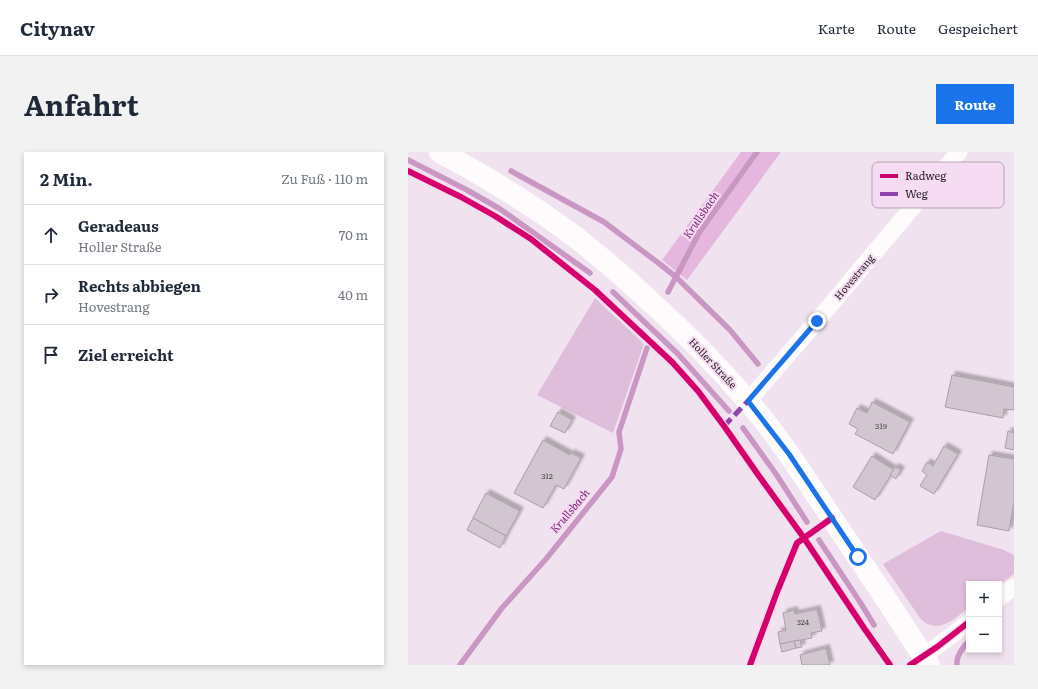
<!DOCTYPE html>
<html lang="de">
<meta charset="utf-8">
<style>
:root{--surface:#fff;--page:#f2f2f3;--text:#1f2937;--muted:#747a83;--line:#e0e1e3;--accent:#1a73e8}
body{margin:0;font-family:Literata,serif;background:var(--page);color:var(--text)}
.controls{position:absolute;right:12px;bottom:12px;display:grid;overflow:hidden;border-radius:0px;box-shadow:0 2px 6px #0003}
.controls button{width:36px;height:36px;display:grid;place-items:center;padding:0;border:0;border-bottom:1px solid var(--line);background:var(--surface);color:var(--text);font:20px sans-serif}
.stop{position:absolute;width:12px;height:12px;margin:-9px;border:3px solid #1a73e8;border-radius:50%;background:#fff}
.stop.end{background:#1a73e8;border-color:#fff;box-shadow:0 1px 4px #0008}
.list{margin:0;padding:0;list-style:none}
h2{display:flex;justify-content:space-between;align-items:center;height:52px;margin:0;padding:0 16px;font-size:17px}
h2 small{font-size:13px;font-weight:400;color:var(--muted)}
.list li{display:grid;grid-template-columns:26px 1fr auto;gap:12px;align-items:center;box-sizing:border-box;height:60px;padding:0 16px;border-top:1px solid var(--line)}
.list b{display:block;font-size:15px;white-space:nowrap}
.list p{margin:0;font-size:13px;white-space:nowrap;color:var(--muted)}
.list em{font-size:13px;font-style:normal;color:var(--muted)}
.icon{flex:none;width:22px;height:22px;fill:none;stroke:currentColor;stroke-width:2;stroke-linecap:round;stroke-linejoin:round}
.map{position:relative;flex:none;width:606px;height:513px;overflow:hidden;border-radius:0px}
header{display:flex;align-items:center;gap:24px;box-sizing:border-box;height:56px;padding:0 20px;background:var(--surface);border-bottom:1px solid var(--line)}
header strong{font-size:19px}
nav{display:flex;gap:22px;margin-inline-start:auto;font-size:14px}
.intro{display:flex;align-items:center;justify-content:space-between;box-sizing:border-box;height:96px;padding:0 24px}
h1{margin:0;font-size:28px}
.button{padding:10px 18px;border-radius:0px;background:var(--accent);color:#fff;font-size:14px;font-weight:700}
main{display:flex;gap:24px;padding:0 24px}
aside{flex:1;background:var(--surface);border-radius:0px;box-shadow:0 2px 6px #0003}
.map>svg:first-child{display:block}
.green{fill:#dfbedb}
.forest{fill:#e5b7df}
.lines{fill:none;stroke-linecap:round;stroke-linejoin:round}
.stream{stroke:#ca96c4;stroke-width:5.5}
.building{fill:#d2c6d0;stroke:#aa9fa8;filter:url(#shadow)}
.street{stroke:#fdfbfc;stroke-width:17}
.secondary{stroke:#fdfbfc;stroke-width:22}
.quiet{stroke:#8e44ad;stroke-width:5;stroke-dasharray:10 5;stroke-linecap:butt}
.cycleway-casing{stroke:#f6dcf2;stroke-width:8}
.cycleway{stroke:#d6006c;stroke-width:6}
.route{stroke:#1a73e8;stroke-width:5}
.labels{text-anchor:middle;stroke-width:4;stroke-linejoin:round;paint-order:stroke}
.number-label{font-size:8px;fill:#524850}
.street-label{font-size:10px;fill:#271e26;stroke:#f6dcf2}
.water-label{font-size:11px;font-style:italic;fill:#782572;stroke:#f6dcf2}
.key{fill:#f6dcf2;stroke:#b8a3b5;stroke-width:1}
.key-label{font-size:11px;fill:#271e26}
</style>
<header>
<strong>Citynav</strong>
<nav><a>Karte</a><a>Route</a><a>Gespeichert</a></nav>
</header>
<div class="intro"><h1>Anfahrt</h1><a class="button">Route</a></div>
<main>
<aside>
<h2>2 Min.<small>Zu Fuß · 110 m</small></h2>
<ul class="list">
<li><svg class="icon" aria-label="ahead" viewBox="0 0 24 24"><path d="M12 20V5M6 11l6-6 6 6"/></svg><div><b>Geradeaus</b><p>Holler Straße</p></div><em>70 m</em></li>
<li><svg class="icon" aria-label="right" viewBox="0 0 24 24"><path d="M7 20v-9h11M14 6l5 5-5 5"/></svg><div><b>Rechts abbiegen</b><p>Hovestrang</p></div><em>40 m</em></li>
<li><svg class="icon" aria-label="arrive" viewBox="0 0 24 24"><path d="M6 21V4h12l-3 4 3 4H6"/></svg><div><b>Ziel erreicht</b></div></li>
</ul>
</aside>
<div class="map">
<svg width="606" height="513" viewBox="0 0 606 513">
<defs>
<filter id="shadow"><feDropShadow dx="3.5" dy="-3.5" stdDeviation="1" flood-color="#0004"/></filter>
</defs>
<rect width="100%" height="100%" fill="#f0e2ee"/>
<g class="green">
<path d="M187 146 236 192 205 281 129 243Z"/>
<path d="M533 379 596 398 606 403V422L591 433V432H561V455C550 464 535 479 520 472 517 471 514 468 512 466L475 412Z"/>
</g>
<path class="forest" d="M333 0H373L279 128 254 108Z"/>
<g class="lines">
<g class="stream">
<path d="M0 8 59 38 92 57 182 121"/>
<path d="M103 19 196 70 253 113 268 125 322 178 350 212"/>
<path d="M205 140 270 202 321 259"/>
<path d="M260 140 291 81 349 0"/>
<path d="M335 276 368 322 399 370"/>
<path d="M411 388 452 450 466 473"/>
<path d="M52 513 94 456 138 407 204 325 213 297 211 280 239 196"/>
<path d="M549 513C548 505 555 494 561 489"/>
</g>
</g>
<g class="building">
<path d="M544 223 606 235V258L596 257 595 266 537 255Z"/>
<path d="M464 250 502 270 485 302 447 282 450 277 441 272 449 256 459 261Z"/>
<path d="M150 260 164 268 157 281 142 274Z"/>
<path d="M600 279 606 281V298L597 296Z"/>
<path d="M135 288 162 303 163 301 173 306 156 337 148 333 135 356 106 341Z"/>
<path d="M536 294 550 302 526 342 512 334 519 323 514 319 519 310 525 314Z"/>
<path d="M581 303 606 307V350L601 379 569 373Z"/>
<path d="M464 304 486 318 467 348 445 335Z"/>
<path d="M487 315 493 318 488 327 482 323Z"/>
<path d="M78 341 112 359 98 384 65 366Z"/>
<path d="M65 366 98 384 92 396 59 378Z"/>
<path d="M409 457 414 479 403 481 404 486 372 492 370 480 378 478 375 461 386 458 387 462Z"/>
<path d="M392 488 394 495 388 496 386 489Z"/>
<path d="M386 489 388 496 374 500 372 492Z"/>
<path d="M418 496 422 513H394L392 503Z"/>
</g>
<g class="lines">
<g class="street">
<path d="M340 249 409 169 551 0"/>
<path d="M591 446 606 435"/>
<path d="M515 505 561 470"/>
</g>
<path class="secondary" d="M32 0C79 25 123 52 166 84 193 105 218 127 243 150 277 181 309 213 339 248 372 286 399 329 427 371 459 418 490 465 521 513"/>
<path class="quiet" d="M316 274 340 249"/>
<defs>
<g id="cycleway">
<path d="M0 19 53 45 87 64 123 87 187 138 264 210 290 239 316 274 351 324 396 386 456 476 482 513"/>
<path d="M342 513 369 440 389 391 424 366"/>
<path d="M502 513 529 495 561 470"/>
</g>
</defs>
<use href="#cycleway" class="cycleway-casing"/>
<use href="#cycleway" class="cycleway"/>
</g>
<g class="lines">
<path class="route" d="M409 169 340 249 381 302 450 405"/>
</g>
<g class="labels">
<g class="number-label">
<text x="473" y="277">319</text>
<text x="139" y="327">312</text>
<text x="395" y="473">324</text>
</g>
<g class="street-label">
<text transform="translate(446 125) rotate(-50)" y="4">Hovestrang</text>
<text transform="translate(305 211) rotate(47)" y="4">Holler Straße</text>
</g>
<g class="water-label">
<text transform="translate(293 63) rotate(-56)" y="4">Krullsbach</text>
<text transform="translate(162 359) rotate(-50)" y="4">Krullsbach</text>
</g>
</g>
<rect x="464" y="10" width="132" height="46" rx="6" class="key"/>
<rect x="472" y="22" width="18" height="4" fill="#d6006c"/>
<rect x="472" y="40" width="18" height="4" fill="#8e44ad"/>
<g class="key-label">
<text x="497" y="28">Radweg</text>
<text x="497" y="46">Weg</text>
</g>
</svg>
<div class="controls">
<button>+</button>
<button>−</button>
</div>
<div class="stop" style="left:450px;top:405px"></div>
<div class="stop end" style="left:409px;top:169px"></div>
</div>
</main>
